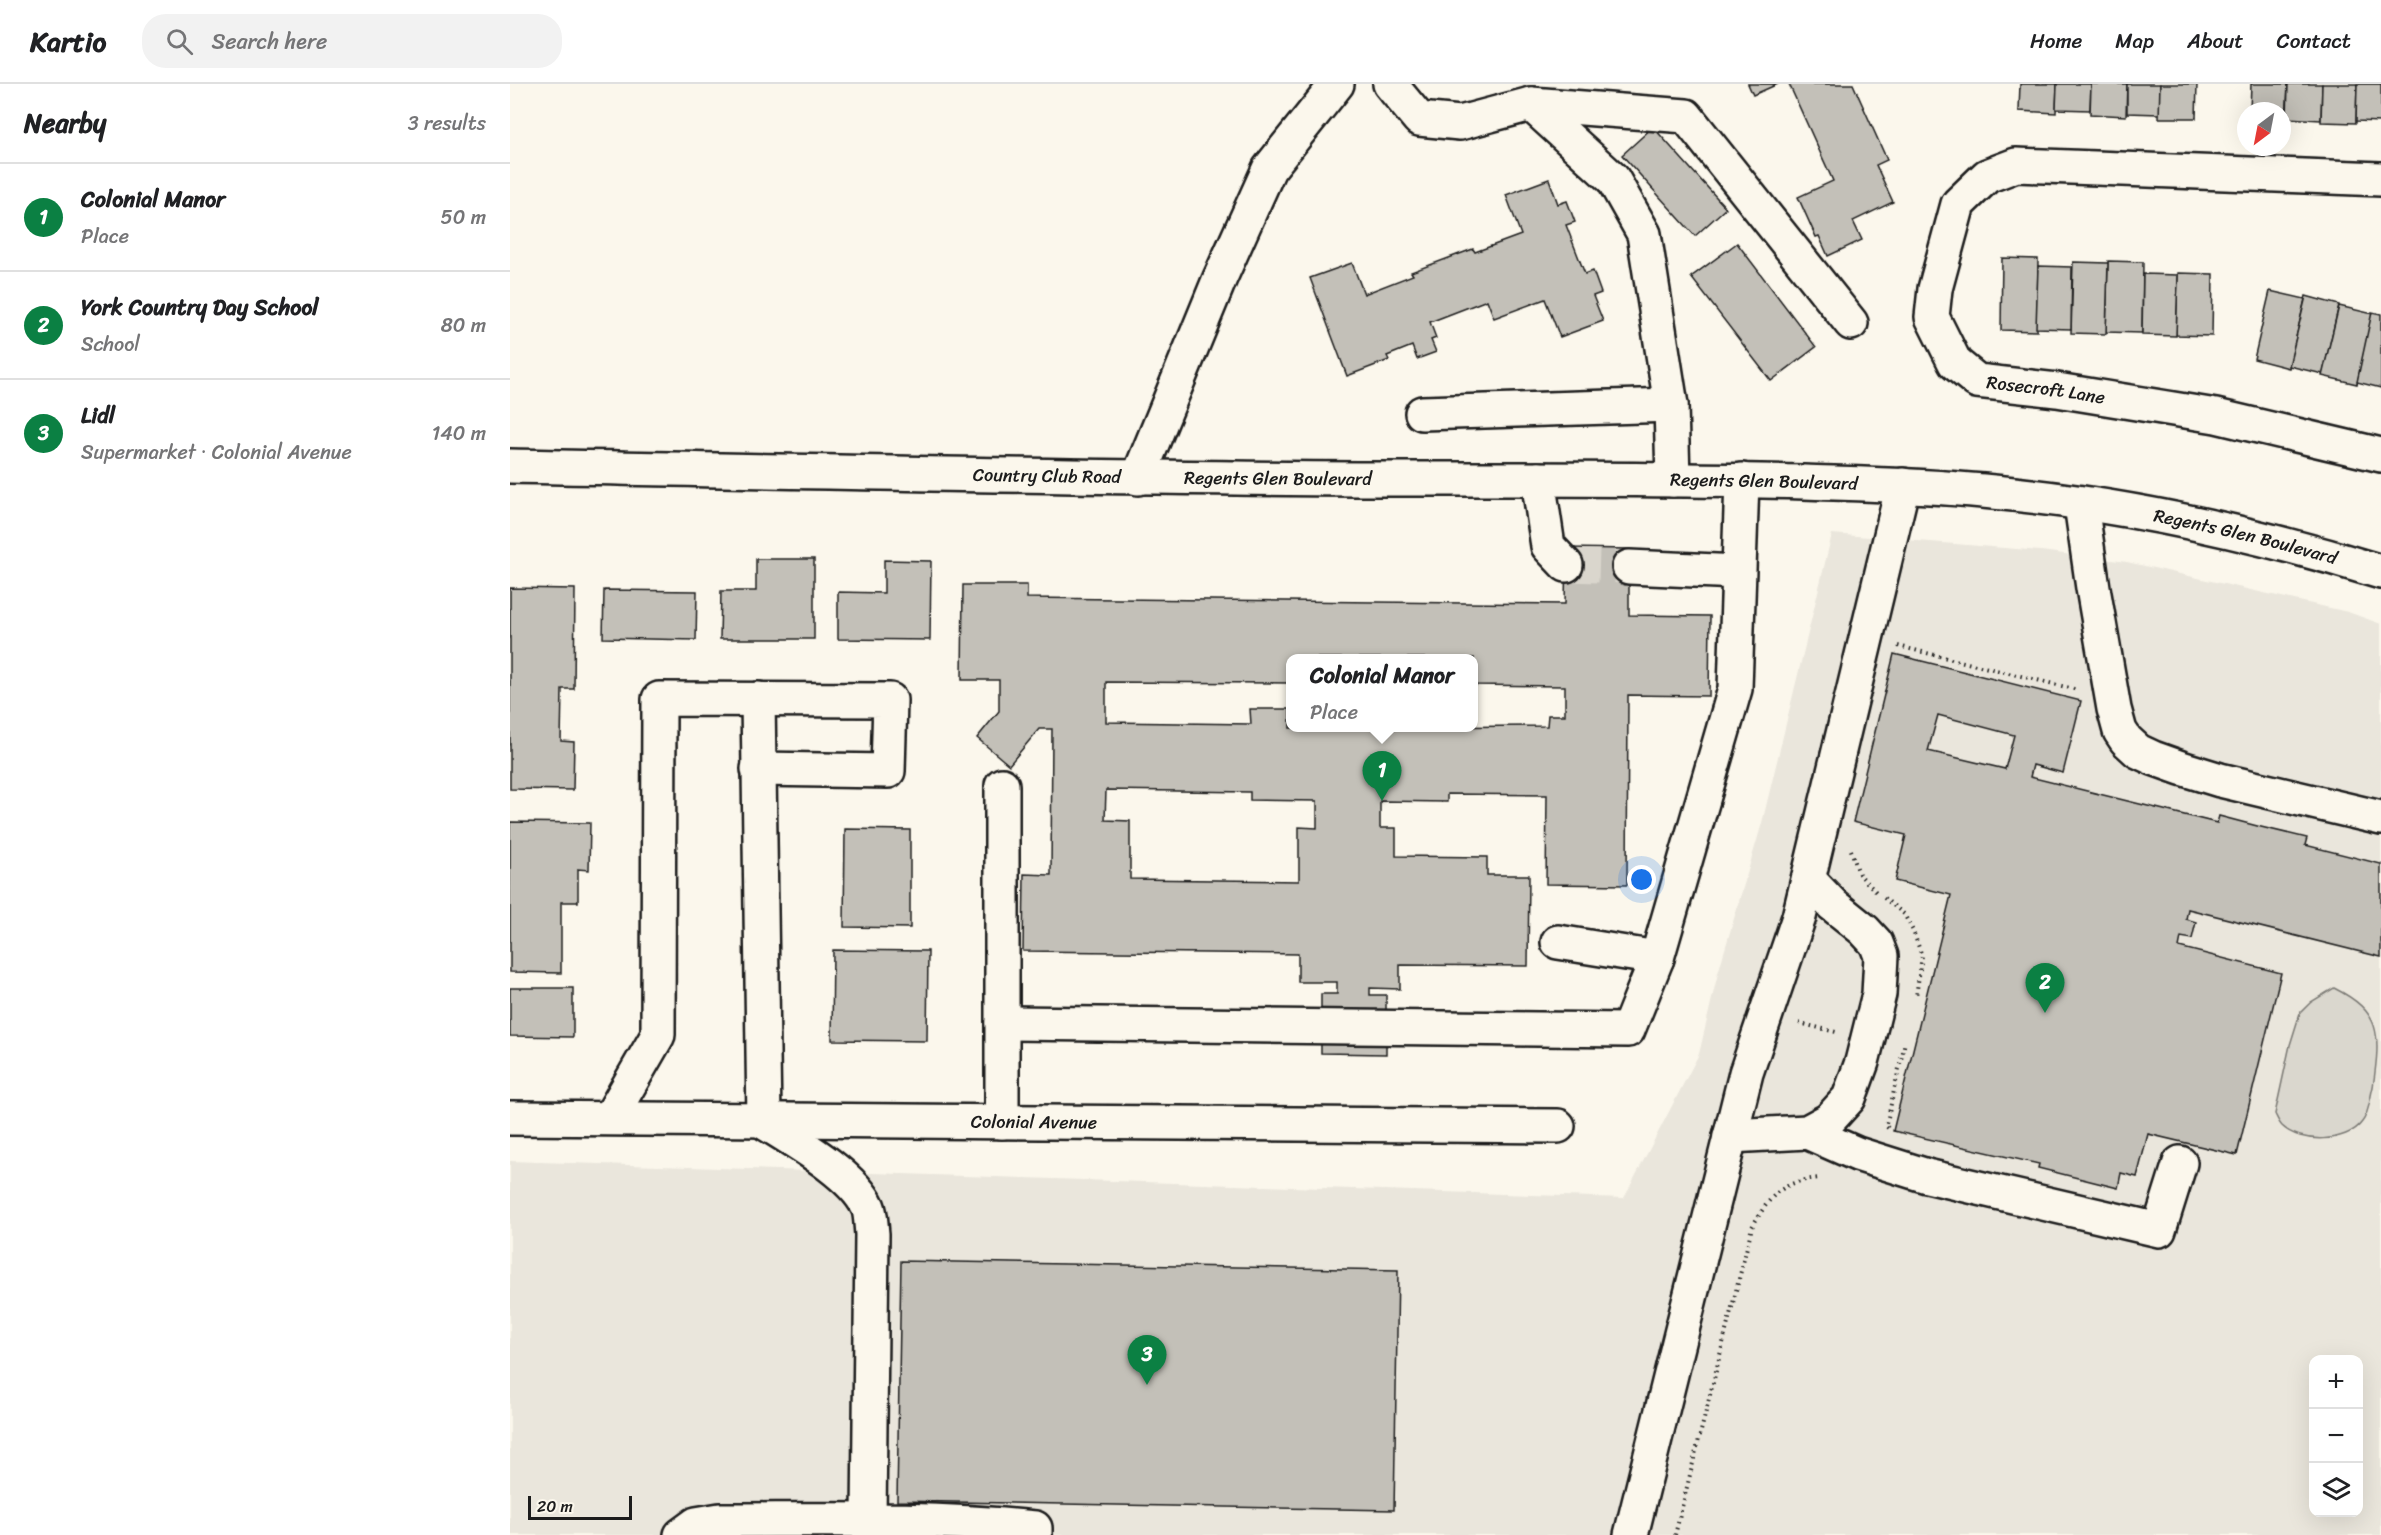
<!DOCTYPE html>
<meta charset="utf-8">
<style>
:root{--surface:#fff;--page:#f2f2f2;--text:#202124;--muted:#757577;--line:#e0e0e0;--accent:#0b8043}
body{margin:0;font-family:Sriracha,sans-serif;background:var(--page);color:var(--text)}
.controls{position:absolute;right:18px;bottom:18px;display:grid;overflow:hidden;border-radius:12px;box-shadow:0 6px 24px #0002}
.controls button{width:54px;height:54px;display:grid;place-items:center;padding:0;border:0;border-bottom:2px solid var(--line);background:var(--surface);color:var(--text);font:30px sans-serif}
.compass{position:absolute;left:1727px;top:18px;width:54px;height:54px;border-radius:50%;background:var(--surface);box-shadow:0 6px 24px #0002;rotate:212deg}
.scale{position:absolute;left:18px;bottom:15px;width:104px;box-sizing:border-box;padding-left:6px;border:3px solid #1c1c1c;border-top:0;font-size:16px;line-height:21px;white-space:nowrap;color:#1c1c1c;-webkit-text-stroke:4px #fbf7ec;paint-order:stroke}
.you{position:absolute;left:1132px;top:796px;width:21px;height:21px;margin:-15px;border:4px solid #fff;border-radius:50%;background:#1a73e8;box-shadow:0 0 0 9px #1a73e833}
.badge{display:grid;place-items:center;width:39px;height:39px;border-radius:50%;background:var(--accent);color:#fff;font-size:20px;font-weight:700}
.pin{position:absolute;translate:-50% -50px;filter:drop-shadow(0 2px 3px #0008)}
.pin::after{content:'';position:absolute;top:32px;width:21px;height:18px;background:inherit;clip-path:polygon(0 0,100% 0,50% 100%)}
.popup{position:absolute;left:776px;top:570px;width:192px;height:78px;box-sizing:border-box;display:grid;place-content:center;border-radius:12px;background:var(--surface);filter:drop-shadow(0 2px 4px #0005);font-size:20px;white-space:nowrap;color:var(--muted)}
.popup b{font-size:22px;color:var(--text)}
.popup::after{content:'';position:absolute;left:50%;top:100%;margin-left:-12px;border:12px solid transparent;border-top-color:var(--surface)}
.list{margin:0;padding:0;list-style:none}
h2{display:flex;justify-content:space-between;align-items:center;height:78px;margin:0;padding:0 24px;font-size:26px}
h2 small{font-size:20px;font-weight:400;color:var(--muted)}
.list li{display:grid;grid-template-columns:39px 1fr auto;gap:18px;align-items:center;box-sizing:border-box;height:108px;padding:0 24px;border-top:2px solid var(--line)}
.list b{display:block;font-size:22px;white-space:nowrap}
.list p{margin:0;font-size:20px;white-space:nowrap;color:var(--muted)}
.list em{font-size:20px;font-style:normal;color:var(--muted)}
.icon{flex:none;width:33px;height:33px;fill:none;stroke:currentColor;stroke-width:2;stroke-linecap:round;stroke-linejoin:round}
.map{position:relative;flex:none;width:1871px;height:1451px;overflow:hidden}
header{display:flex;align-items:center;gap:36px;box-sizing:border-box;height:84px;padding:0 30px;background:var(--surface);border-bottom:2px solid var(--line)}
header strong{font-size:28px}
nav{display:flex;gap:33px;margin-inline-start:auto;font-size:21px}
.search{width:420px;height:54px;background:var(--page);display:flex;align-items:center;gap:15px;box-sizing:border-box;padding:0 21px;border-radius:24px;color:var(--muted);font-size:22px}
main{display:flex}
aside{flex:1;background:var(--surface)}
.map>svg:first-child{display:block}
.built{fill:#eae6dc;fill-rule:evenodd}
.green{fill:#dad7ce;stroke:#7b7a75;stroke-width:1.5}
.building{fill:#c3c0b8;stroke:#1c1c1c;stroke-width:1.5;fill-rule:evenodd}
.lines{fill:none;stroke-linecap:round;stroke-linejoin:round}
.minor-tunnel{stroke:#dad6cd;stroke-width:33;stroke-dasharray:33 16;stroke-linecap:butt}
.minor-casing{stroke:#1c1c1c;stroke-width:38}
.path{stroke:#1c1c1c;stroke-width:4;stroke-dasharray:1.5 4.5;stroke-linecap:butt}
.minor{stroke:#fbf7ec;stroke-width:33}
.labels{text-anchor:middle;stroke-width:4.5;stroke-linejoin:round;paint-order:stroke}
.street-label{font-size:18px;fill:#1c1c1c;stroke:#fbf7ec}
</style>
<header>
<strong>Kartio</strong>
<div class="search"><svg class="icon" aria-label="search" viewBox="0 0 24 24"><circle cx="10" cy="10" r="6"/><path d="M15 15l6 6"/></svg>Search here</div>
<nav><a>Home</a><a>Map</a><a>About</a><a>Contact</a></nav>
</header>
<main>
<aside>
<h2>Nearby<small>3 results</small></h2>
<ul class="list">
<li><span class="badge">1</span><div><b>Colonial Manor</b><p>Place</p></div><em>50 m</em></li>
<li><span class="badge">2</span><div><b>York Country Day School</b><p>School</p></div><em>80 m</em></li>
<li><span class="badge">3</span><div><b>Lidl</b><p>Supermarket · Colonial Avenue</p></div><em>140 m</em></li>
</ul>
</aside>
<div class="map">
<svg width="1871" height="1451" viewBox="0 0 1871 1451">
<rect width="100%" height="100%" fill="#fbf7ec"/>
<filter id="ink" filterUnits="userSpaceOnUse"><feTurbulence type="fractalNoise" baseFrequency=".0167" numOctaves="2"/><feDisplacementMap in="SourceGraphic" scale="12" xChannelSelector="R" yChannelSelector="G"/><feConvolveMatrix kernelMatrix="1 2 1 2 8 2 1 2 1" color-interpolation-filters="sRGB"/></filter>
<g filter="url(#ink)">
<path class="built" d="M1322 450 1531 467 1617 478 1838 528 1871 540V1451H0V1077L1114 1114 1189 970 1208 889 1252 739ZM1804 1276H1848V1428H1804Z"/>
<path class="green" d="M1824 904C1871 928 1871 948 1863 1003 1860 1013 1859 1030 1852 1038 1837 1059 1790 1060 1772 1042 1769 1039 1767 1034 1765 1030L1780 961 1790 929 1801 918Z"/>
<g class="building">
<path d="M1238 0H1268L1243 11Z"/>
<path d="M1279 0H1343L1377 76 1366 81 1383 118 1343 137 1352 156 1318 172 1309 152 1306 153 1288 113 1323 97Z"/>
<path d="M1510 0H1547L1546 29 1509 27Z"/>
<path d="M1547 0H1581L1580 26 1546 25Z"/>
<path d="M1581 0H1617L1616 32 1580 30Z"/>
<path d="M1617 0H1650V30L1617 29Z"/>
<path d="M1650 0H1687L1686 34H1649Z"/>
<path d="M1741 0H1778L1776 37H1772V27H1740Z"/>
<path d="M1778 0H1812L1811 36 1777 34Z"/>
<path d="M1812 0H1847L1846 39 1811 38Z"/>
<path d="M1847 0H1871V38L1846 37Z"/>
<path d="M1143 43 1216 124 1185 152 1112 71Z"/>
<path d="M1039 95 1048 120 1057 117 1065 138 1056 141 1075 190 1083 187 1091 209 1083 212 1093 237 1050 253 1035 215 984 234 977 216 920 238 926 254 921 256 926 268 907 275 902 262 877 272 879 276 837 292 800 194 842 179 854 210 903 191 901 188 963 165 965 168 1011 151 996 111Z"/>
<path d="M1227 159 1306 263 1261 297 1181 193Z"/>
<path d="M1492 174 1528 175 1527 247 1491 246Z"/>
<path d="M1598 177 1633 178 1632 249 1596 248Z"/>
<path d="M1563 178 1598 179 1596 250 1561 249Z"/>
<path d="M1528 182 1562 183 1561 245 1526 244Z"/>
<path d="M1668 189 1703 190 1702 252 1666 251Z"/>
<path d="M1633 190 1668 191 1666 252 1632 251Z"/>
<path d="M1760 207 1795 215 1779 284 1744 275Z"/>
<path d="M1796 212 1829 221 1813 290 1779 282Z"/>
<path d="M1829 222 1863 230 1847 300 1812 292Z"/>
<path d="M1862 228 1871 230V304L1847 298Z"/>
<path d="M1056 464 1119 465V531L1200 532 1199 612 1118 611 1117 801 1036 800 1037 711 937 710V718L870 717V744H886V772L977 773V791H1019L1018 882 890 881V905L860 904V911H876V970L811 969V910H827V898H788V870L513 867 514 790 541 791 542 645H529L499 681 467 654 489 627V596H452L453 501H517V514L1055 520ZM780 574H964V601L1055 602V631H1038L1037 642 780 644V625H740L741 640 596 638V598L780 599ZM596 706 740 708V716L807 717V744L789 743V797L620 795V737L595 736Z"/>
<path d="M246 475H304V555H210L211 507H246Z"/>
<path d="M374 476 421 477 420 556 328 555V508L374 509Z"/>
<path d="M0 504 65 505 64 605H52L51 657 64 658 63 706 0 705Z"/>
<path d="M94 506 187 507 186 556 93 554Z"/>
<path d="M1384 570 1571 617 1553 689 1523 681 1520 693 1707 739 1709 732 1751 743 1797 754 1795 761 1871 780V873L1678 825 1676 835 1686 838 1682 855 1671 853 1669 863 1771 889 1727 1071 1638 1050 1627 1093 1611 1089 1608 1104 1528 1084 1529 1080 1383 1047 1441 811 1385 797 1396 751 1343 738ZM1428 631 1504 651 1495 685 1418 667Z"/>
<path d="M0 738 80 739 79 786 68 785V818H51V889L0 888Z"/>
<path d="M335 745 400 746V844L334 843Z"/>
<path d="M323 866 418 867 417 957 322 956Z"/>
<path d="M0 904H63V953L0 952Z"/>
<path d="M391 1177 888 1186 884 1426 387 1417Z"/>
</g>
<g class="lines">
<path class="minor-tunnel" d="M1056 481 1119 483"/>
<defs>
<g id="minor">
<path d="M880 0 909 35 950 39 1021 20 1176 32 1341 239"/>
<path d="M1021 20 1103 95 1134 150 1161 321 1163 396"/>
<path id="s1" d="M1871 95 1506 81 1477 92 1448 120 1425 205 1422 233 1445 279 1467 297 1547 306 1706 332 1871 371"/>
<path d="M912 329 1161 321"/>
<path id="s2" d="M0 382C283 387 567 394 850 395 998 395 1146 394 1294 398 1354 400 1414 401 1473 407 1608 419 1742 448 1871 488"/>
<path d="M628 394 710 194 759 85 827 0"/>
<path d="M1028 395 1038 462 1056 481"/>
<path d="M1571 420 1583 504 1604 625 1610 647 1616 656 1628 667 1643 674 1671 684 1710 696 1871 734"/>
<path d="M1119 483 1228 488"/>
<path d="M248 615 254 1038C284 1057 343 1090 358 1123 361 1130 361 1142 362 1150L359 1435"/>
<path d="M1048 858 1147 874"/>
<path d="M492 939 1118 946 1147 874 1225 605 1232 396"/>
<path id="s3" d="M0 1034 1048 1042"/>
<path d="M100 1034 148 951 149 615 380 616 378 687 248 685"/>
<path d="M492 1038V701"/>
<path d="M1297 1048 1347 1070 1417 1092 1649 1146 1670 1079"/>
<path d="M1220 1052 1297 1048 1319 1036 1339 1014 1352 978 1369 910 1371 872 1366 859 1354 846 1323 821 1299 796"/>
<path d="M171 1451 186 1440 210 1436C315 1436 420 1433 525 1444V1451"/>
<path d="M1121 1451 1236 989 1289 833 1393 401"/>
</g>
</defs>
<use href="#minor" class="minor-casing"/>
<g class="path">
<path d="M1388 562 1568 606"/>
<path d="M1341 766 1349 790 1368 810"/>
<path d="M1374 814 1394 830 1403 847 1412 872 1406 912"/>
<path d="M1289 939 1326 948"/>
<path d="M1378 1044 1376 1042 1395 958"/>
<path d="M1165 1451 1242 1143C1261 1110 1272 1097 1311 1094"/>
</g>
<use href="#minor" class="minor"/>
</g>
</g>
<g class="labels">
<g class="street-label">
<text dy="6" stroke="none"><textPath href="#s1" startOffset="702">Rosecroft Lane</textPath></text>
<text dy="6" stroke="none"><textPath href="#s2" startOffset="537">Country Club Road</textPath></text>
<text dy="6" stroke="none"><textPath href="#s2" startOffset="768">Regents Glen Boulevard</textPath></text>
<text dy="6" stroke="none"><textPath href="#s2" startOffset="1254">Regents Glen Boulevard</textPath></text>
<text dy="6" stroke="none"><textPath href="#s2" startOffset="1740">Regents Glen Boulevard</textPath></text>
<text dy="6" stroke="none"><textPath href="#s3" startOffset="524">Colonial Avenue</textPath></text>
</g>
</g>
</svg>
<div class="controls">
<button>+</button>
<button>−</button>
<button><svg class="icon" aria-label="layers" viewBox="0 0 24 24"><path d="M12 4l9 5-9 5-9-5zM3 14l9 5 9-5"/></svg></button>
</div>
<svg class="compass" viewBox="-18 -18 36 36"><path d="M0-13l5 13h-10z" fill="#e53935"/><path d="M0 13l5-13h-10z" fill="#757577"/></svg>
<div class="scale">20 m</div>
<div class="you"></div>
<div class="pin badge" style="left:872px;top:717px">1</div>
<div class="popup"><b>Colonial Manor</b>Place</div>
<div class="pin badge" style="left:1535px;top:929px">2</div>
<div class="pin badge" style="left:637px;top:1301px">3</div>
</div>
</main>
